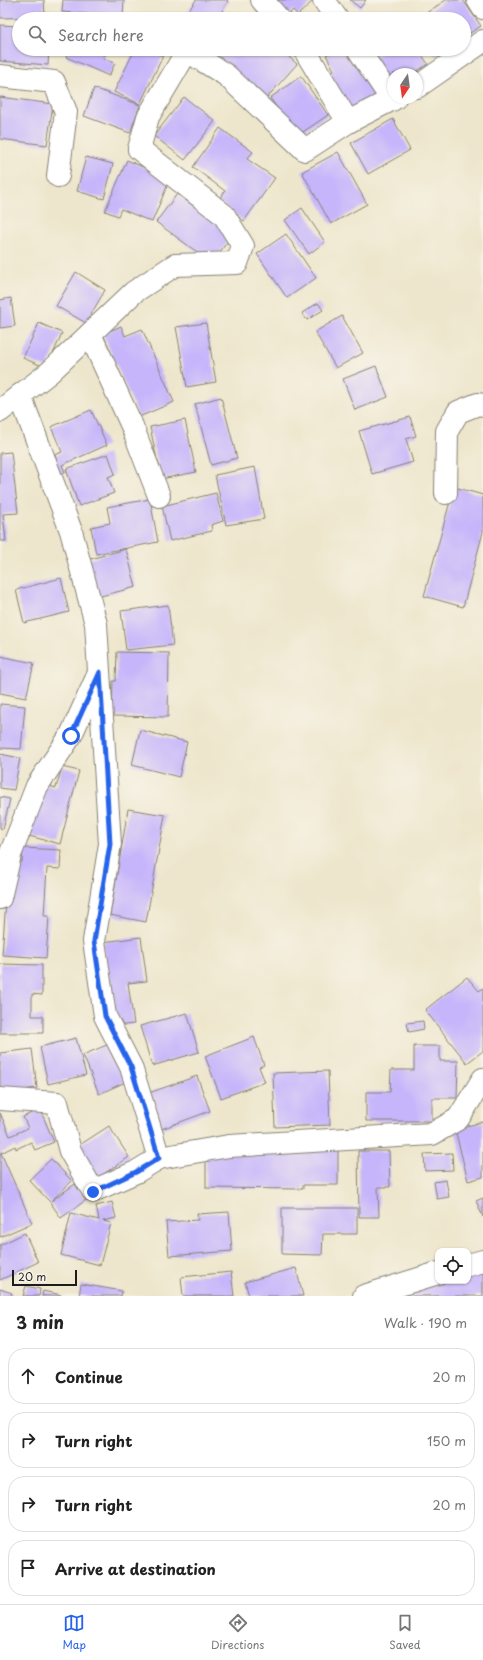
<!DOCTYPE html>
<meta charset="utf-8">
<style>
:root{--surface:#fff;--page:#f6f6f6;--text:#222;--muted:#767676;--line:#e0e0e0;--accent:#2563eb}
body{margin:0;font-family:"Playpen Sans",sans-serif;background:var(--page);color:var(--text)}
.controls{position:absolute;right:12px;bottom:12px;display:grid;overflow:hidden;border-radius:8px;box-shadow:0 1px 3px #0004}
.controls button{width:36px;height:36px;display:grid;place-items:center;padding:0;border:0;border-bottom:1px solid var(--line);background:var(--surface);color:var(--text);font:20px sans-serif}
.compass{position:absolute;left:387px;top:68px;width:36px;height:36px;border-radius:50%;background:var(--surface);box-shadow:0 1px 3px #0004;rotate:193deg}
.scale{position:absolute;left:12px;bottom:10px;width:65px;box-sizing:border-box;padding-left:4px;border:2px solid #1c1c1c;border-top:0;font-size:11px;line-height:14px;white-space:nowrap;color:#1c1c1c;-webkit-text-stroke:3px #f7f3e8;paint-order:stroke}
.stop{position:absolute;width:12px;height:12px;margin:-9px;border:3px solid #2563eb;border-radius:50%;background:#fff}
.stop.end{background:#2563eb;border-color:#fff;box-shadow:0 1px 4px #0008}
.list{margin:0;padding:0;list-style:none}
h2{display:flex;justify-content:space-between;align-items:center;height:52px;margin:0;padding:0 16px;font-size:17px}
h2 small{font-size:13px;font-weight:400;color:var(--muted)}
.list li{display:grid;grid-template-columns:26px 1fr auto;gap:12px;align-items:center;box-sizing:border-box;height:56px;margin:0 8px 8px;padding:0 8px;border:1px solid var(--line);border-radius:16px}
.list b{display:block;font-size:15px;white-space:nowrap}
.list em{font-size:13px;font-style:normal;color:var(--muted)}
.icon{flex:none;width:22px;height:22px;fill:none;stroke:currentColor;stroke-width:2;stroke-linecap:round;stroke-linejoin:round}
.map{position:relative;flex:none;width:483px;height:1296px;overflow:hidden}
.search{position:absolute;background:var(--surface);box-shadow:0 1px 3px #0004;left:12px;right:12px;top:12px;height:44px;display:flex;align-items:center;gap:10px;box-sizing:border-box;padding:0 14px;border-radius:22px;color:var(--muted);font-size:15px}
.sheet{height:308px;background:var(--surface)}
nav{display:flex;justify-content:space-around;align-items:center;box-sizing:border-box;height:56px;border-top:1px solid var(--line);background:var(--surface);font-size:11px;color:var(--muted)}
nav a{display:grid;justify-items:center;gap:2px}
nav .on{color:var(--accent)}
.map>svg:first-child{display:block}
.building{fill:#c6b5fb}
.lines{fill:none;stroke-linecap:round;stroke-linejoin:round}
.minor-casing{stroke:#858174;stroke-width:24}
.minor{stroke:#fff;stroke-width:22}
.route{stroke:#2563eb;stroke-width:5}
</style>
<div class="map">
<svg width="483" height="1296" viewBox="0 0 483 1296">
<rect width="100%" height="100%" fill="#f7f3e8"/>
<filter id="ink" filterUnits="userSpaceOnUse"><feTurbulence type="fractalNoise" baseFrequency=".025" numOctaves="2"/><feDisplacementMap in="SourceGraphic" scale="8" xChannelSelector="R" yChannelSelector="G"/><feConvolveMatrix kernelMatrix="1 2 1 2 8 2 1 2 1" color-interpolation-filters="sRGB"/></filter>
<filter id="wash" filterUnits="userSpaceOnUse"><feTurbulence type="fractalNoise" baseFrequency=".012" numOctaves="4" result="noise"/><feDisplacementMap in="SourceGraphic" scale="16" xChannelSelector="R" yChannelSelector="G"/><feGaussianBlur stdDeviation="0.9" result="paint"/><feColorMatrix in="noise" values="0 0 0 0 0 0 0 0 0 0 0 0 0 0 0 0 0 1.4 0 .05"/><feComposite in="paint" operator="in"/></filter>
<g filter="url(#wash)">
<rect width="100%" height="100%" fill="#eee6cc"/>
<g id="blocks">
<g class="building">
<path d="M0 0H44L45 17 0 18Z"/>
<path d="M63 0H124L123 17 62 12Z"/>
<path d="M196 0H227L228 1 221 13 226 16 224 19H183Z"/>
<path d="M270 0H314L298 15 293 10 286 17Z"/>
<path d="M350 0H366L360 8Z"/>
<path d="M446 0H463L481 26 464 37V19H417Z"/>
<path d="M0 25 19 26V49H49L48 65 0 61Z"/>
<path d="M69 49H107L103 58 115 63 109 76 66 57Z"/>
<path d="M135 49H148L163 56 140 104 114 92Z"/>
<path d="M210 49H280L297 64 264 101 208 51Z"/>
<path d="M337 49H353L380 99 350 116 327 74 334 70 326 55Z"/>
<path d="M386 49H418L428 64 413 74H393V87L369 60Z"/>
<path d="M430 49H446L435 56Z"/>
<path d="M301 76 328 115 297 136 270 98Z"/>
<path d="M94 88 140 105 130 133 84 116Z"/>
<path d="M0 97 53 104 47 145 0 139Z"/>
<path d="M184 97 215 121 185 160 154 136Z"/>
<path d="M393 119 410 150 368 174 351 143Z"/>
<path d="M220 128 253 152 247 159 275 178 244 221 218 201 225 191 193 167Z"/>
<path d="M338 152 367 204 331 224 302 172Z"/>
<path d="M86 157 113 164 104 199 77 191Z"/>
<path d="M127 160 170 179 152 222 121 209 118 216 105 211Z"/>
<path d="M177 194 233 234 212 263 156 222Z"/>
<path d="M302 208 325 242 309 254 285 220Z"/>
<path d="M286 234 316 278 287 298 257 254Z"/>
<path d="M76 272 105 290 86 323 56 306Z"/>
<path d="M11 298 15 326 0 328V300Z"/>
<path d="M318 303 323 310 307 320 302 313Z"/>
<path d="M342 316 363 353 336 368 315 332Z"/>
<path d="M39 323 62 333 47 368 23 358Z"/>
<path d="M206 323 216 382 187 387 176 327Z"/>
<path d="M121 326 125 336 142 329 174 402 139 417 103 334Z"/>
<path d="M376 366 388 397 355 410 343 379Z"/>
<path d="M221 397 237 458 211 465 195 404Z"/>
<path d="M91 410 107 445 62 465 65 472 56 477 48 458 62 452 51 427Z"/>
<path d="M410 417 416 436 406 439 413 462 372 474 359 431Z"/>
<path d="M185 420 196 472 161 479 150 427Z"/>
<path d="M11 452 18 513 3 514 6 541H0V453Z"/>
<path d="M108 454 115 474 108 477 114 493 79 506 66 469Z"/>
<path d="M255 467 264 519 226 525 215 475Z"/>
<path d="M454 487 483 495V532L463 607 424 596Z"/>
<path d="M216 493 223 521 211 525 212 531 170 541 162 506Z"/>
<path d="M150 499 158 542 96 554 91 527 110 523 107 507Z"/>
<path d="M126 549 136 587 97 597 87 560Z"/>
<path d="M61 578 69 612 24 623 16 590Z"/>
<path d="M168 605 173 645 126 650 121 611Z"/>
<path d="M117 652 169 653 168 717 112 716 113 681H116Z"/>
<path d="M0 656 34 663 26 698 0 693Z"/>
<path d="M0 704 25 706 21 749 0 748Z"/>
<path d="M140 730 187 742 179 777 132 765Z"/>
<path d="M0 754 20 758 14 790 0 788Z"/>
<path d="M62 767 79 771 60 844 25 835 39 783 56 788Z"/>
<path d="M0 797 10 799 3 829 0 828Z"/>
<path d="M128 809 165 815 146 922 110 915Z"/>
<path d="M23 848 61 850 60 869 47 868 44 916H49L46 958 2 955 9 860 22 862Z"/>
<path d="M141 937 147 981 128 983 134 1024 116 1026 103 942Z"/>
<path d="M0 964 42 965V995L32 994V1016H43V1033H0Z"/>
<path d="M467 977 479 991 483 988V1051L467 1063 425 1010Z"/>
<path d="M187 1013 199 1052 152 1066 140 1026Z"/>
<path d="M423 1021 424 1029 409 1032 407 1023Z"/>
<path d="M254 1037 264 1065 259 1067 265 1082 221 1098 205 1056Z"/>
<path d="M76 1038 86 1075 48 1084 40 1047Z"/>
<path d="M116 1041 132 1079 99 1094 83 1055Z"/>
<path d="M414 1046H440V1061H458L457 1098H432V1121H366V1092H390L391 1070H414Z"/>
<path d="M32 1049 37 1088 0 1093V1053Z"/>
<path d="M328 1071 330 1125 275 1127 273 1073Z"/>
<path d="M197 1076 210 1111 156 1131 143 1095Z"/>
<path d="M40 1109 54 1142 35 1150 31 1142 16 1149 15 1146 1 1153 32 1223 0 1237V1113L10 1136 28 1128 23 1117Z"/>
<path d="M483 1122V1177L468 1181 455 1129Z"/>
<path d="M109 1126 129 1157 96 1179 75 1148Z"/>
<path d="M338 1149V1185H303V1189L206 1188V1154Z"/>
<path d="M358 1151H389L390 1187H378L379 1217H359Z"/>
<path d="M452 1153 453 1170 425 1171 424 1154Z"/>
<path d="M51 1159 72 1181 51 1201 75 1184 86 1200 61 1218 50 1202 29 1180Z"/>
<path d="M446 1180 449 1197 437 1199 434 1182Z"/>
<path d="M483 1198V1217L476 1201Z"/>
<path d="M112 1202 116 1218 103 1221 111 1223 100 1265 61 1255 71 1213 99 1220 96 1206Z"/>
<path d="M282 1208H357V1234H323L322 1255 282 1254Z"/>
<path d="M229 1212 232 1251 169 1256 166 1222 198 1220 197 1214Z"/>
<path d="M25 1233 38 1262 0 1280V1245Z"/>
<path d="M483 1266V1296H386L438 1281H468V1270Z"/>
<path d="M296 1268 303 1296H249L245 1282Z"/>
<path d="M231 1272 234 1296H183L181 1277Z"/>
<path d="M81 1284 122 1291 121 1296H79Z"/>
<path d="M26 1286 40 1289 39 1296H23Z"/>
<path d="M0 1289 12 1293 11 1296H0Z"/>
<path d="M43 1291 61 1295V1296H42Z"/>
</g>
</g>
</g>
<g filter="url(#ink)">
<use href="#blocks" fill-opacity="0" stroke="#858174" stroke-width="1"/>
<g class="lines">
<defs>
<g id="minor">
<path d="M262 0 279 19"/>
<path d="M324 0 337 19"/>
<path d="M478 0 483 8"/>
<path d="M358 49 392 100"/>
<path d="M0 76 54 82 66 112 58 176"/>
<path d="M417 87 483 41"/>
<path d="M348 122 395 98"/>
<path d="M90 334 132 426 159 496"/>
<path d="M20 395 71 531 96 624 110 844 94 941 105 1016 131 1067 159 1158 229 1146 432 1134 458 1119 483 1079"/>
<path d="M0 411 50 372 134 292 175 265 237 263 243 246 224 215 139 149 148 117 187 51 226 75 305 150 348 122 304 49"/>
<path d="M446 493 447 431 458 412 478 404 483 405"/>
<path d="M0 898 10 855 37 786 71 735 98 675"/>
<path d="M0 1099 57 1103 70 1151 93 1191 136 1172 159 1158"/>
<path d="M468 1265 483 1261"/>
<path d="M364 1296 438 1273"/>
</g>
</defs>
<use href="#minor" class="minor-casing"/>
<use href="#minor" class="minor"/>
</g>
</g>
<g class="lines" filter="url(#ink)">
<path class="route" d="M71 736 100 672 110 844 94 941 105 1016 131 1067 159 1158 136 1172 93 1192"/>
</g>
</svg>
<div class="controls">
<button><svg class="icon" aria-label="locate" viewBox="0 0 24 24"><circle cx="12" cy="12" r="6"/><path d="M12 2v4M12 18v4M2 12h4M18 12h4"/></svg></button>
</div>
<svg class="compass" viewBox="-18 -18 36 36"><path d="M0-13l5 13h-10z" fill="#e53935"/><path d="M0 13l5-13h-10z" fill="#767676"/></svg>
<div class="scale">20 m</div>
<div class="stop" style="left:71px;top:736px"></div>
<div class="stop end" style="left:93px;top:1192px"></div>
<div class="search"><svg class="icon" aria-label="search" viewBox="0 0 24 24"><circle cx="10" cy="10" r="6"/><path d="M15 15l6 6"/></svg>Search here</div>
</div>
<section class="sheet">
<h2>3 min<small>Walk · 190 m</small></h2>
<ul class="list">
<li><svg class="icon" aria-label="ahead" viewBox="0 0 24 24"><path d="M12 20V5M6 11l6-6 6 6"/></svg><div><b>Continue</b></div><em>20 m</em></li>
<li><svg class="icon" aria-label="right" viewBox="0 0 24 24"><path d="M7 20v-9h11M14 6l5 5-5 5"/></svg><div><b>Turn right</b></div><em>150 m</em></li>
<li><svg class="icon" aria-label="right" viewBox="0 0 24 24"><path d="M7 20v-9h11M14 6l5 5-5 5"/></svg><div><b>Turn right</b></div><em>20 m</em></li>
<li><svg class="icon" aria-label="arrive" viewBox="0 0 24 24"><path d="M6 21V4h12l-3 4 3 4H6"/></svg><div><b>Arrive at destination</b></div></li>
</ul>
</section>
<nav>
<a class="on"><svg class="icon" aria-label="map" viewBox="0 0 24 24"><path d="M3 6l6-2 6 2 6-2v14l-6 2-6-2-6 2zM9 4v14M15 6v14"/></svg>Map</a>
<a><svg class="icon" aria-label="directions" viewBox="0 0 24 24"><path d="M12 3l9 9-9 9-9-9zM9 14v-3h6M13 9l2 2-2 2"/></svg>Directions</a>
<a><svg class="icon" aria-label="saved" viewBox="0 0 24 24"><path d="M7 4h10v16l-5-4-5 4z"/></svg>Saved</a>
</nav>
